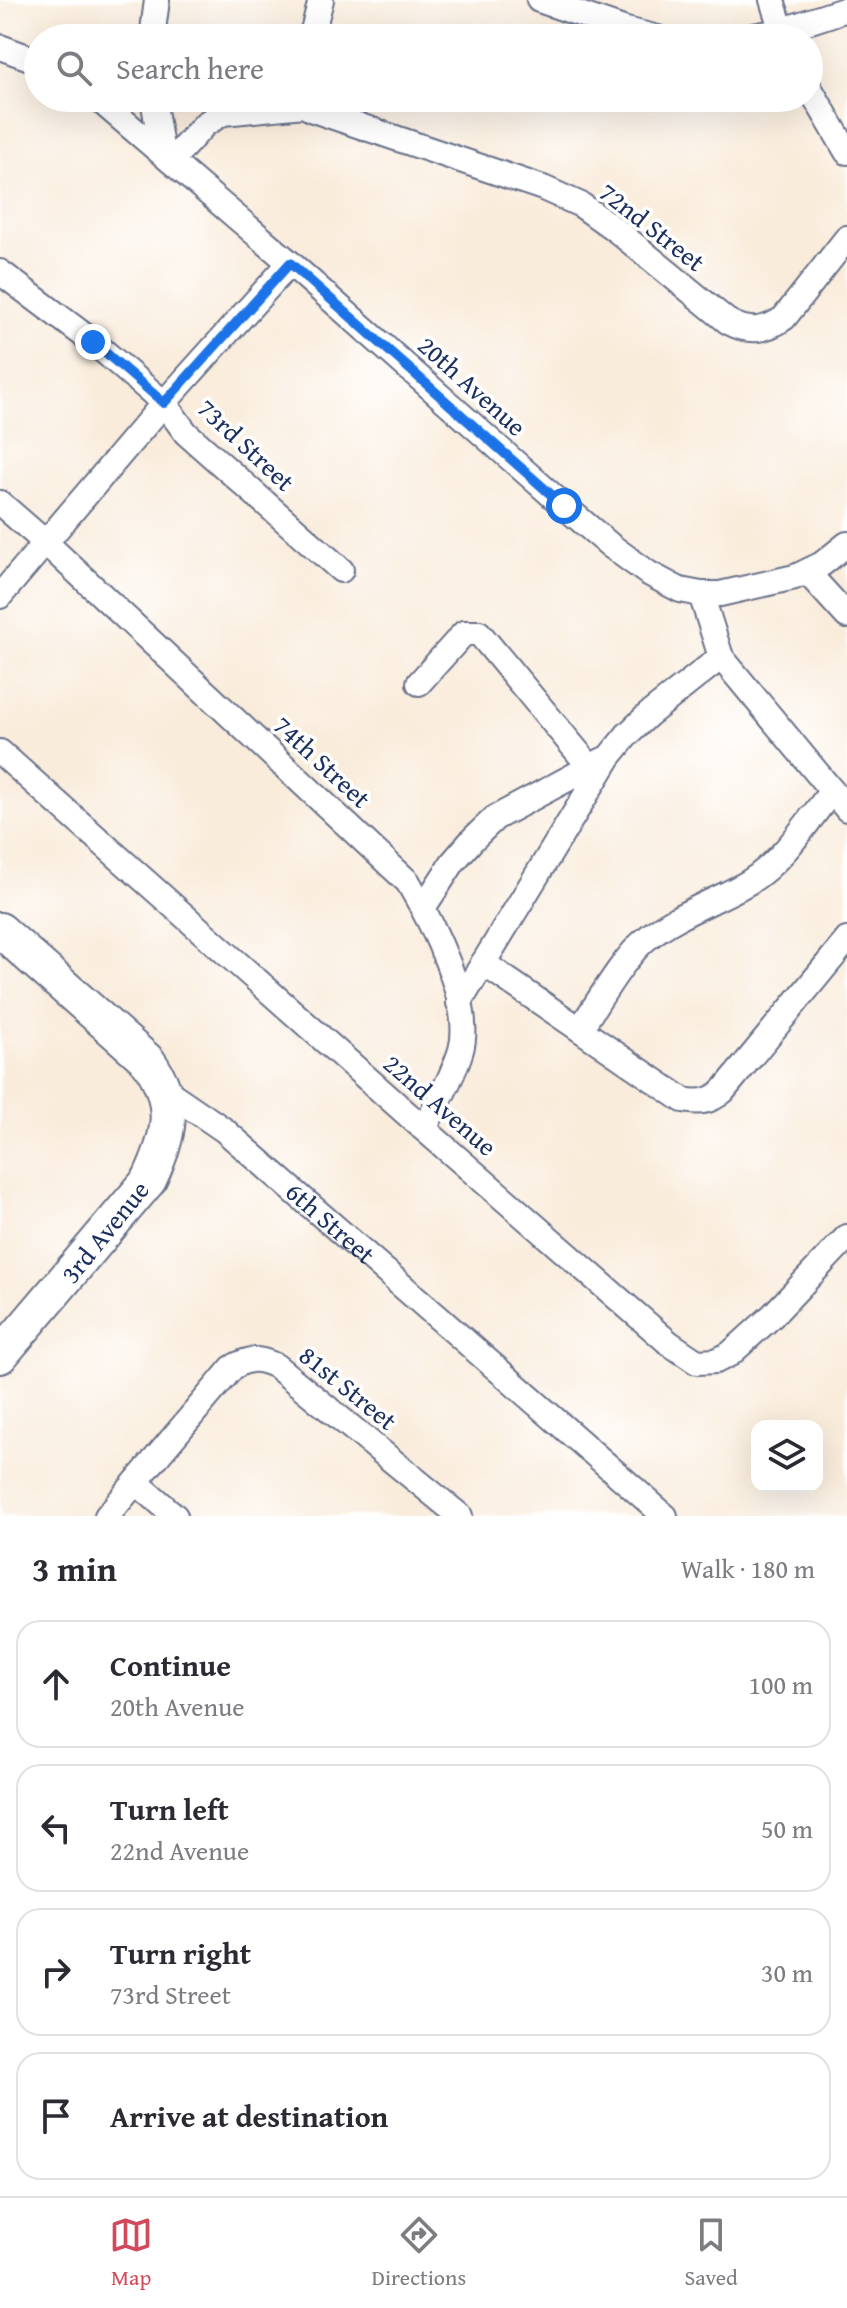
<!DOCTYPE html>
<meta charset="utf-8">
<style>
:root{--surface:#fff;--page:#f2f2f3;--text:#2b2b33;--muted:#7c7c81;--line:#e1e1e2;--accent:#d1495b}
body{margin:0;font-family:"Gentium Book Plus",serif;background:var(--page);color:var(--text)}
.controls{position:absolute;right:24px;bottom:24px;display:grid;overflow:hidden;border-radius:16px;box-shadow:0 8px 32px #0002}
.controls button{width:72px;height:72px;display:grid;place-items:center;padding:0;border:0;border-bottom:2px solid var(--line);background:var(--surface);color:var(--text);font:40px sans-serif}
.stop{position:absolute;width:24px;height:24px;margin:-18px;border:6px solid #1a73e8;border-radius:50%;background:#fff}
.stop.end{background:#1a73e8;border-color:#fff;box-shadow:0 2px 8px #0008}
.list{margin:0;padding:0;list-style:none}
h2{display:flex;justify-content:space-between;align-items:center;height:104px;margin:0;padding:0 32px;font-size:34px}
h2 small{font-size:26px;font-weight:400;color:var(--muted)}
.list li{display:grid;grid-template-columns:52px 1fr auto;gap:24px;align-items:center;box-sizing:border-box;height:128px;margin:0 16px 16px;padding:0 16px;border:2px solid var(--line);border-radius:24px}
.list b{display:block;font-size:30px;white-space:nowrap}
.list p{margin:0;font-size:26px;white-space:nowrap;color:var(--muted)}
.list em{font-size:26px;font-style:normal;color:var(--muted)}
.icon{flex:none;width:44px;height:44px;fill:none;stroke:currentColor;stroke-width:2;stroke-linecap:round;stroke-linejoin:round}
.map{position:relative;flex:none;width:847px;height:1516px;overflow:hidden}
.search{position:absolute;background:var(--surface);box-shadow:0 8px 32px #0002;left:24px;right:24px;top:24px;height:88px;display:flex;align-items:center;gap:20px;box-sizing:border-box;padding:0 28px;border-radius:44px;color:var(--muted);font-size:30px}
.sheet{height:680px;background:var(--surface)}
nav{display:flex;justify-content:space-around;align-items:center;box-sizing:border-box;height:112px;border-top:2px solid var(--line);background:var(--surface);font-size:22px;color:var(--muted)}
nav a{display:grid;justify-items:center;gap:4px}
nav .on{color:var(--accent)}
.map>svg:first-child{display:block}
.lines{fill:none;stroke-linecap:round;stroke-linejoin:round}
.street-casing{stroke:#69718a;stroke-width:28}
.secondary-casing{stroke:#69718a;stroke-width:38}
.street{stroke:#fff;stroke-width:24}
.secondary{stroke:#fff;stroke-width:34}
.route{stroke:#1a73e8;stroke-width:10}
.labels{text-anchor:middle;stroke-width:7;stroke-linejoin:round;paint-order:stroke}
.street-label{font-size:26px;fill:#1b2f5e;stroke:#fff}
</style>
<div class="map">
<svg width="847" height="1516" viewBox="0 0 847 1516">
<rect width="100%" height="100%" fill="#fff"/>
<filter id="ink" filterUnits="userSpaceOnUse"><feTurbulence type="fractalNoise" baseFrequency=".0125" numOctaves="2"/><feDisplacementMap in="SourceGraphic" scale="16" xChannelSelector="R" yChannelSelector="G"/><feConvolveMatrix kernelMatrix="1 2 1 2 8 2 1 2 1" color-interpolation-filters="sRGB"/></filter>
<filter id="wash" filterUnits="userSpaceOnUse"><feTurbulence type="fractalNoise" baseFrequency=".006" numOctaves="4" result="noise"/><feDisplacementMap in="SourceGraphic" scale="32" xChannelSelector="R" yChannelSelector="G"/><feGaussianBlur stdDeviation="1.8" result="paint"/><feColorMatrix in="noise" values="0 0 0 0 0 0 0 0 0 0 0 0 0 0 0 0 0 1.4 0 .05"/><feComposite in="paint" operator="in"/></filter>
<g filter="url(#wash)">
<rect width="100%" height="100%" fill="#f9ecdb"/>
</g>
<g filter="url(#ink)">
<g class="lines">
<defs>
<g id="street">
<path d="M539 0 626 30 658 38"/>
<path d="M772 0 784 38"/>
<path d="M152 38 157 0"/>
<path d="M311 38 321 0"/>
<path d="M743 38 780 31 847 9"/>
<path d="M0 47 38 61"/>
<path d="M809 87 847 152"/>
<path d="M97 98 290 263 564 506 611 546 648 573 680 590 701 594H720L795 577 822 564 847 544"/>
<path d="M153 98 162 153"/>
<path d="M301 98 304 105 313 110 543 188 581 205 616 230 727 321C748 333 764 332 784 318L847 238"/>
<path d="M171 161 205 124 223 113 304 105"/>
<path d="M0 272 93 342 164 403 186 433 341 570"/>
<path d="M0 503 46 543 408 882C431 921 474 1004 461 1050 453 1077 437 1103 424 1129"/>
<path d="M807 572 847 616"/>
<path d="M0 596 164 403 290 263"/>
<path d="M721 657 847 809"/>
<path d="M419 683 464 633H479L590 767"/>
<path d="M0 752 424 1129 669 1343 697 1362 716 1361 730 1354 772 1316 847 1237"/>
<path d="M423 908 453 862 473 839 495 818 603 760"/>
<path d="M483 963 683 1100C700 1103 710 1102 723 1091L847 940"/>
<path d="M459 1003 609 757 627 735 648 715 721 657 701 594"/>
<path d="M580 1029C597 1004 624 957 646 939 676 914 715 902 749 882 783 861 807 822 832 791"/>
<path id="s1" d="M164 1089 224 1130 665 1516"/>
<path d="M136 1482 175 1516"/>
<path d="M107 1516 232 1368C249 1357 258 1358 276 1366L460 1516"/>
</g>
<path id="secondary" d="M0 930 148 1061C178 1103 170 1136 149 1180L0 1356"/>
</defs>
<use href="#street" class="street-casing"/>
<use href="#secondary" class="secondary-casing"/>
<use href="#street" class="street"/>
<use href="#secondary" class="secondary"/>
</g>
</g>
<g class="lines" filter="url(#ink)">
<path class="route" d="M93 342 164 403 290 263 564 506"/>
</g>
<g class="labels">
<g class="street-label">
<text transform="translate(652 227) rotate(38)" y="9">72nd Street</text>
<text transform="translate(472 386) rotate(42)" y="9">20th Avenue</text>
<text transform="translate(246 445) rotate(43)" y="9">73rd Street</text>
<text transform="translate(322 762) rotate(43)" y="9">74th Street</text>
<text transform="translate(440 1105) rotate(41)" y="9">22nd Avenue</text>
<text dy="9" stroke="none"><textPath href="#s1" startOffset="214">6th Street</textPath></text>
<text transform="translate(105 1232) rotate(-51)" y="9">3rd Avenue</text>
<text transform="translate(348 1388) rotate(39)" y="9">81st Street</text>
</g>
</g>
</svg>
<div class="controls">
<button><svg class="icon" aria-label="layers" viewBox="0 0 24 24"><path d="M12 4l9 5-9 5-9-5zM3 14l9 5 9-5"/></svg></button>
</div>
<div class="stop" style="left:564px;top:506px"></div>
<div class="stop end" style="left:93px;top:342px"></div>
<div class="search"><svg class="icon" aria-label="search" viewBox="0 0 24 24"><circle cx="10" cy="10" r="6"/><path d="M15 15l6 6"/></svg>Search here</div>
</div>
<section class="sheet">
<h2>3 min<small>Walk · 180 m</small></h2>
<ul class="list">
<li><svg class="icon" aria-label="ahead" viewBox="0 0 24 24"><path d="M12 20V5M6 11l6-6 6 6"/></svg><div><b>Continue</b><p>20th Avenue</p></div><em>100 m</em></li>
<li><svg class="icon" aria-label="left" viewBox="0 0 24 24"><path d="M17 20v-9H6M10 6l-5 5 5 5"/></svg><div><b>Turn left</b><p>22nd Avenue</p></div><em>50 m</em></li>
<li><svg class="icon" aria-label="right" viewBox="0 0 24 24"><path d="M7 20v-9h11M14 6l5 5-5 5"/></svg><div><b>Turn right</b><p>73rd Street</p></div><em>30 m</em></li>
<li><svg class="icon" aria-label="arrive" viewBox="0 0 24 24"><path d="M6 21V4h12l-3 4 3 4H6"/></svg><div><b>Arrive at destination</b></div></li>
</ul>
</section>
<nav>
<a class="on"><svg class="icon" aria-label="map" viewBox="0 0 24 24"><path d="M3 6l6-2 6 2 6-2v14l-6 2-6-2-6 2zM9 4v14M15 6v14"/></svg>Map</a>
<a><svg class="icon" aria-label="directions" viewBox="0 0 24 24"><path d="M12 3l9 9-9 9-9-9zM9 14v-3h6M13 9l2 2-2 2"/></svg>Directions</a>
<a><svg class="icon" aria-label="saved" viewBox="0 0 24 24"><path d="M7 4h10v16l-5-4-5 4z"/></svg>Saved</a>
</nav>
